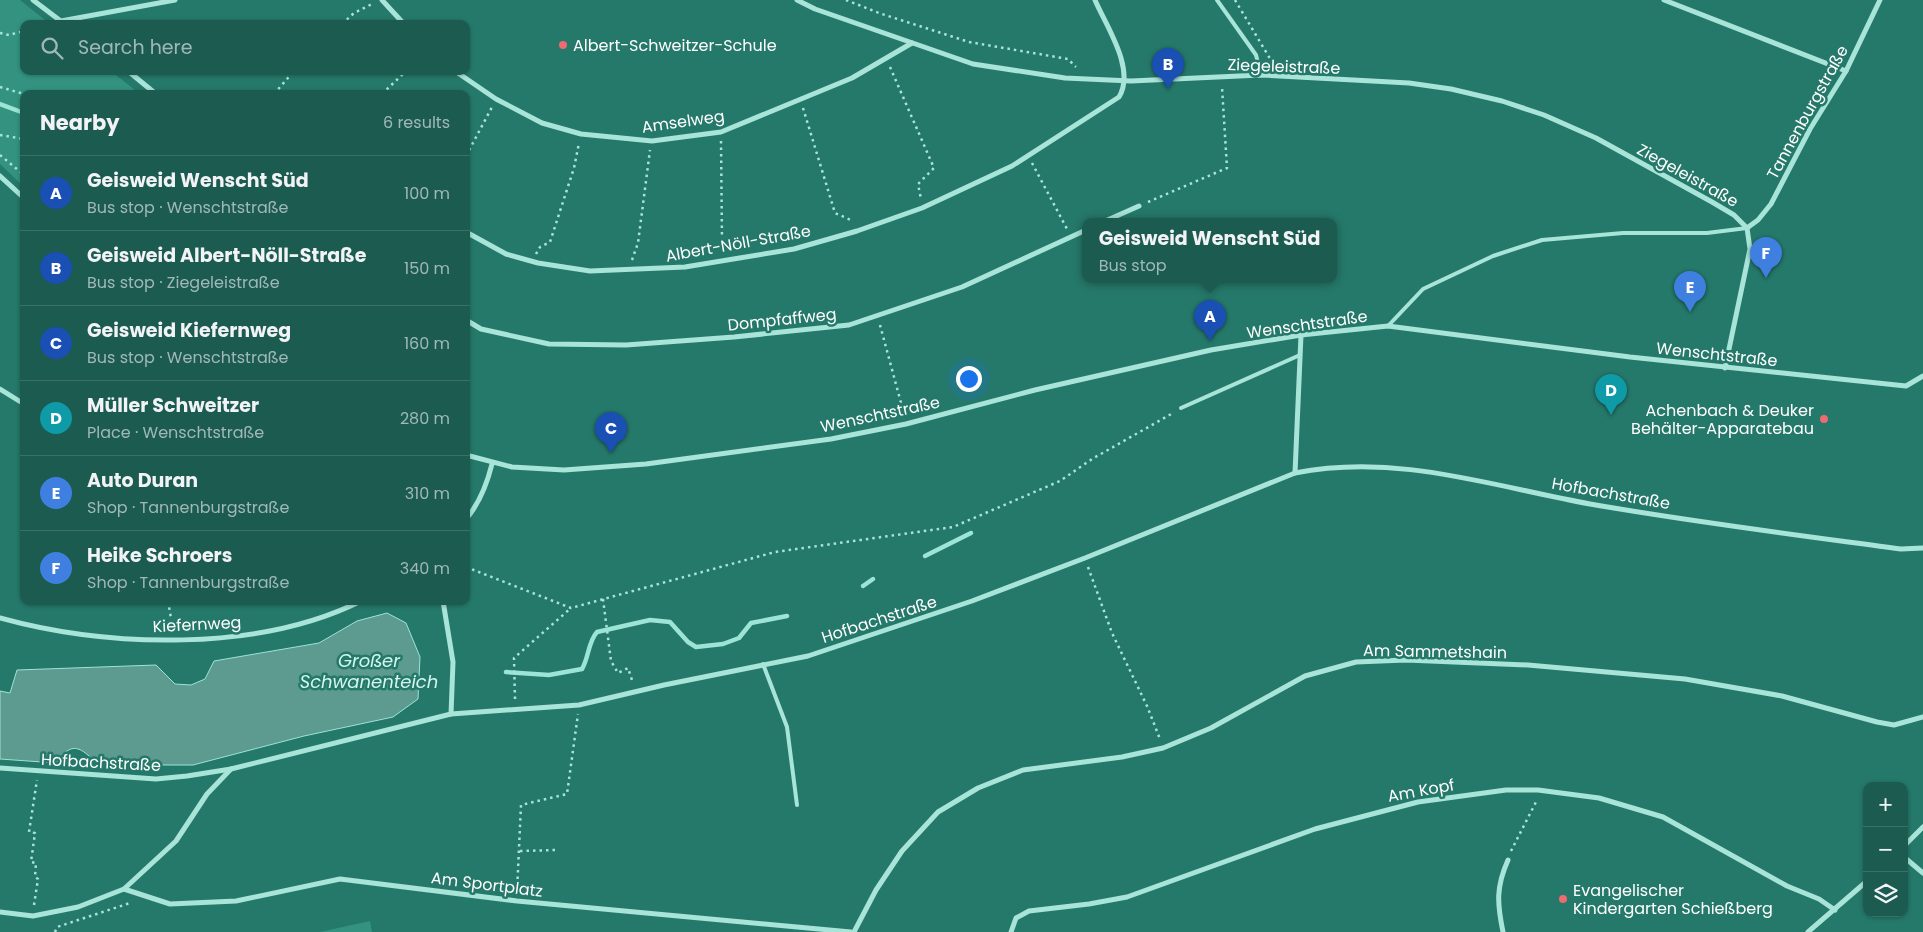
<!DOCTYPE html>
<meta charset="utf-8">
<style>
:root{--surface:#1c5b50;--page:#256157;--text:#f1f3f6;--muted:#a0b9b7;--line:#3a7067;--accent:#e797bd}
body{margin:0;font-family:Poppins,sans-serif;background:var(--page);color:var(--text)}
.controls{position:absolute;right:15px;bottom:15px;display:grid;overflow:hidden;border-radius:10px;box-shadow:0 1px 4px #0004}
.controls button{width:45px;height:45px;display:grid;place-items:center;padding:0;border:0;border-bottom:1px solid var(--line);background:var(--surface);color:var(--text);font:25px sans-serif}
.you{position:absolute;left:968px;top:378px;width:18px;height:18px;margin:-12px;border:4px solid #fff;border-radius:50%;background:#1a73e8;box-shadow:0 0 0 8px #1a73e833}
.badge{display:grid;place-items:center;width:32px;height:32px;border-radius:50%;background:var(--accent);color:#fff;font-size:16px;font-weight:700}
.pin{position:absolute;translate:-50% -41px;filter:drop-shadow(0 1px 2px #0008)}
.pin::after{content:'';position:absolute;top:26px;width:18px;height:15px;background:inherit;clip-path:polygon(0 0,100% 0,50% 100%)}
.popup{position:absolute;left:1082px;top:218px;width:255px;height:65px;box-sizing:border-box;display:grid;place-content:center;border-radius:10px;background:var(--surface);filter:drop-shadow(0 1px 4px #0005);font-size:16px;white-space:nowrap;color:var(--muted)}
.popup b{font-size:19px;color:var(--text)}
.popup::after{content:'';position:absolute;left:50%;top:100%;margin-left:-10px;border:10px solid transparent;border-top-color:var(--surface)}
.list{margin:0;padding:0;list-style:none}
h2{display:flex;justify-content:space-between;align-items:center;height:65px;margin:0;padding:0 20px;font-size:21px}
h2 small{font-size:16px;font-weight:400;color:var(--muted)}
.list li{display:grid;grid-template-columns:32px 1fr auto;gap:15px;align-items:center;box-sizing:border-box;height:75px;padding:0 20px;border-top:1px solid var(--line)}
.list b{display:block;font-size:19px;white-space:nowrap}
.list p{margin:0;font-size:16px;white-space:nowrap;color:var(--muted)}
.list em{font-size:16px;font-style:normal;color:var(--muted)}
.icon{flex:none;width:28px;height:28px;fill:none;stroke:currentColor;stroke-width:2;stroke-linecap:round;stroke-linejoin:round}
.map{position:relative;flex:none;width:1923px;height:932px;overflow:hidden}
.search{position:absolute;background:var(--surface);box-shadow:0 1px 4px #0004;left:20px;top:20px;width:450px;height:55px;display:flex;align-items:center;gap:12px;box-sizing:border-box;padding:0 18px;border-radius:10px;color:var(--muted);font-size:19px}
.panel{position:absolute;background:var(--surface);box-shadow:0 1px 4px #0004;left:20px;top:90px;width:450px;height:515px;border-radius:10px}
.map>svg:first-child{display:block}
.green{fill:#339380}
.water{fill:#5d9a8f;stroke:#9ce4d5}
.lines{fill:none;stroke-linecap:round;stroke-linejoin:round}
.stream{stroke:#9ce4d5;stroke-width:4.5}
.path{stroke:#a8e4d8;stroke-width:2.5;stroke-dasharray:2.5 4;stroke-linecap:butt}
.lane{stroke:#a8e4d8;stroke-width:4}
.street{stroke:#a8e4d8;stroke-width:5}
.poi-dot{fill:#ed6c71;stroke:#25796a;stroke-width:2}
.labels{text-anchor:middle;stroke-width:5;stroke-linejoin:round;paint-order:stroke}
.poi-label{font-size:16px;fill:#fff;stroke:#25796a;text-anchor:start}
.street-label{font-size:16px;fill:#fff;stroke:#25796a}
.water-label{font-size:18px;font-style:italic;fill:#d5f5ee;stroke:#25796a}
</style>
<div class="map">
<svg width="1923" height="932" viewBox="0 0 1923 932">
<rect width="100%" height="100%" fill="#25796a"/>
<g class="green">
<path d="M0 0H20L50 24H24V71H111L140 94H24V187L0 164Z"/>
<path d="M370 921 372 932H320Z"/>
</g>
<path class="water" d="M387 613 406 623 420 657 418 699 393 717 304 736 193 765H98C81 747 72 740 56 763L0 759V691L10 693 17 670 156 665 175 684 191 685 205 679 214 661 319 643 357 621Z"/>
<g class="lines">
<g class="stream">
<path d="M0 104 24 113"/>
<path d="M925 556 971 533"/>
<path d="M863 586 873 579"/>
<path d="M506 672 549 675 582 669C589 657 588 642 597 632L650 620 670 622 688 642 696 647 723 644 739 638 751 623 787 616"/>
</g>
<g class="path">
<path d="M846 0 879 13 969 42 1068 59 1076 67"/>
<path d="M1235 0 1275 67"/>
<path d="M342 24 354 13 374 3"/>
<path d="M0 33 9 35 24 31"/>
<path d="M890 67 934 168 918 184 921 199"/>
<path d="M0 87 24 94"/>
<path d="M274 94 294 71"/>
<path d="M382 94 406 71"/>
<path d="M803 108 835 213 853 221"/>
<path d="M0 135 24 139"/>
<path d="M721 141 722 240 735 249"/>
<path d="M0 155 24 175"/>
<path d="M466 156 492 107"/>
<path d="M1032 163 1067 229"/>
<path d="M1148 202 1227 168 1222 87"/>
<path d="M536 254 540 247 550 242 574 168 579 143"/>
<path d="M632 260 638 243 650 150"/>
<path d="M880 325 904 414"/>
<path d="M466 483 469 487 466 490"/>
<path d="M466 567 571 608 775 552 953 527 1060 481 1092 459 1173 413"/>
<path d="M1088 567 1112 633 1147 706 1160 739"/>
<path d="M603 599 611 661 618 673 628 668 633 683"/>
<path d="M168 601 173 630"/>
<path d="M515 699 514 658 571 608"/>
<path d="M520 851 557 850"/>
<path d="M1511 851 1537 800"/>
<path d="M517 892 521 805 567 794 578 714"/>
<path d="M34 905 38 879 35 877 36 863 31 862 35 833 29 832 37 780"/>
<path d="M55 932 57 927 130 903"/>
</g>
<g class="lane">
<path d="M1217 0 1256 55 1261 75"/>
<path d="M1388 326 1423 289 1493 256 1542 240 1623 233H1707L1747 228"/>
<path d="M1181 408 1300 355"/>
<path d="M763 664 787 727 797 805"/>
</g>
<g class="street">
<path d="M33 0 62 22"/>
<path d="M382 0 404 24"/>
<path d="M797 0 815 9 973 64 1065 78 1131 81 1261 75 1409 83 1451 89 1502 101 1544 115 1596 138 1712 202 1734 215 1747 228 1750 249 1725 368"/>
<path d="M1664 0 1846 71"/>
<path d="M61 21 175 0"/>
<path d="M128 71 156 94"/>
<path d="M455 71 496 99 542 123 581 134 652 141 721 132 852 78 912 43"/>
<path d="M0 176 24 198"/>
<path d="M1103 222 1139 206"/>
<path d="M1747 228 1758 220 1771 204 1810 129 1846 71 1880 0"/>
<path d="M466 232 506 254 538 263 590 271 685 267 794 249 857 231 922 208 1012 166 1119 97C1136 69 1106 26 1095 0"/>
<path d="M466 320 481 329 549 344 626 345 734 337 849 325 962 287 1086 230"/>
<path d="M0 389 24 404"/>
<path d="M466 455 512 467 564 470 646 464 831 439 906 424 1035 390 1211 350 1301 335 1388 326 1630 357 1906 386 1923 376"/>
<path d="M1295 473 1301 335"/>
<path d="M466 519C480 503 487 484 492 464"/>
<path d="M0 618C109 648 259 652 361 601"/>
<path d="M451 714 579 705 664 685 808 656 972 601 1085 558 1295 473C1397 453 1491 486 1590 504 1693 522 1797 535 1901 549L1923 548"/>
<path d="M0 768 156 779 187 776 231 769 451 714 453 662 443 601"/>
<path d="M1904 846 1923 827"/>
<path d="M1904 857 1923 873"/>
<path d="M124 889 170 904 236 901 340 879 517 901 851 932"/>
<path d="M0 912 33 916 78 907 124 889 176 841 207 794 231 769"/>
<path d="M854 932 876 890 902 851 938 812 978 788 1023 770 1122 757 1163 748 1211 728 1305 676 1356 662 1406 660 1528 665 1685 679 1782 696 1877 722 1894 725 1923 717"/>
<path d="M1011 932 1016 918 1029 911 1089 904 1127 897 1315 829 1418 802 1506 790H1538L1599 798 1663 817 1787 886 1819 899 1835 910"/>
<path d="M1503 932C1497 903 1496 887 1508 860"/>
<path d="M1808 932 1867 881"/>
</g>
</g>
<g class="poi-dot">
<circle cx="563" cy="45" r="5"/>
<circle cx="1824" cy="419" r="5"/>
<circle cx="1563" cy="899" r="5"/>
</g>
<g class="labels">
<g class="poi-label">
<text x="573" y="51">Albert-Schweitzer-Schule</text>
<text x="1814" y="416" text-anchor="end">Achenbach &amp; Deuker<tspan x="1814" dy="18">Behälter-Apparatebau</tspan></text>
<text x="1573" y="896">Evangelischer<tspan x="1573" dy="18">Kindergarten Schießberg</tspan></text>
</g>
<g class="street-label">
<text transform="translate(1284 66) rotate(2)" y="6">Ziegeleistraße</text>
<text transform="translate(1807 112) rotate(-61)" y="6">Tannenburgstraße</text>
<text transform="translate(683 121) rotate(-8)" y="6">Amselweg</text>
<text transform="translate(1688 175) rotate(29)" y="6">Ziegeleistraße</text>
<text transform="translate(738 243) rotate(-10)" y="6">Albert-Nöll-Straße</text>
<text transform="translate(782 319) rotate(-6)" y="6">Dompfaffweg</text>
<text transform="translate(1307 324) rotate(-8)" y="6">Wenschtstraße</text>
<text transform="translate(1717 354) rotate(6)" y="6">Wenschtstraße</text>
<text transform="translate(880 414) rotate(-12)" y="6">Wenschtstraße</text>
<text transform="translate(1611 493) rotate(10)" y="6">Hofbachstraße</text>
<text transform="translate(879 619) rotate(-18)" y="6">Hofbachstraße</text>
<text transform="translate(197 624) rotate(-3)" y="6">Kiefernweg</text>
<text transform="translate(1435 651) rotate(1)" y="6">Am Sammetshain</text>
<text transform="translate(101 762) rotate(3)" y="6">Hofbachstraße</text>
<text transform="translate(1421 790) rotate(-10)" y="6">Am Kopf</text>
<text transform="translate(487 884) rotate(7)" y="6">Am Sportplatz</text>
</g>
<g class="water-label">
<text x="369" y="667">Großer<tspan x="369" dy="21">Schwanenteich</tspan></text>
</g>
</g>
</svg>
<div class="controls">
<button>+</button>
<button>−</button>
<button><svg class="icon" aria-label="layers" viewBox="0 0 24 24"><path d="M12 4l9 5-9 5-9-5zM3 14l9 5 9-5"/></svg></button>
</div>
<div class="you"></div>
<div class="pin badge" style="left:1210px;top:341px;background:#1a4fb4">A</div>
<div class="popup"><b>Geisweid Wenscht Süd</b>Bus stop</div>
<div class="pin badge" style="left:1168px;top:89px;background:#1a4fb4">B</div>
<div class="pin badge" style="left:611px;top:453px;background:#1a4fb4">C</div>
<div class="pin badge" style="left:1611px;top:415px;background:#0f9aa8">D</div>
<div class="pin badge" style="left:1690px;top:312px;background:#3f7fe0">E</div>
<div class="pin badge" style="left:1766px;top:278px;background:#3f7fe0">F</div>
<div class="search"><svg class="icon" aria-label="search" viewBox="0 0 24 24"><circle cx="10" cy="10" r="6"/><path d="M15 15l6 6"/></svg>Search here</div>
<section class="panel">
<h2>Nearby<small>6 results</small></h2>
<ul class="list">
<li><span class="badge" style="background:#1a4fb4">A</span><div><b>Geisweid Wenscht Süd</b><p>Bus stop · Wenschtstraße</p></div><em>100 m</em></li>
<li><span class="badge" style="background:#1a4fb4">B</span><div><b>Geisweid Albert-Nöll-Straße</b><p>Bus stop · Ziegeleistraße</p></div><em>150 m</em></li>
<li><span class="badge" style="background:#1a4fb4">C</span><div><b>Geisweid Kiefernweg</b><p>Bus stop · Wenschtstraße</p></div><em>160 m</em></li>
<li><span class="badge" style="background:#0f9aa8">D</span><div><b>Müller Schweitzer</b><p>Place · Wenschtstraße</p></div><em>280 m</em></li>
<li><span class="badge" style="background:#3f7fe0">E</span><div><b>Auto Duran</b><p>Shop · Tannenburgstraße</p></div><em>310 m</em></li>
<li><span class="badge" style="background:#3f7fe0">F</span><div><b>Heike Schroers</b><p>Shop · Tannenburgstraße</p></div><em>340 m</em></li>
</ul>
</section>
</div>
